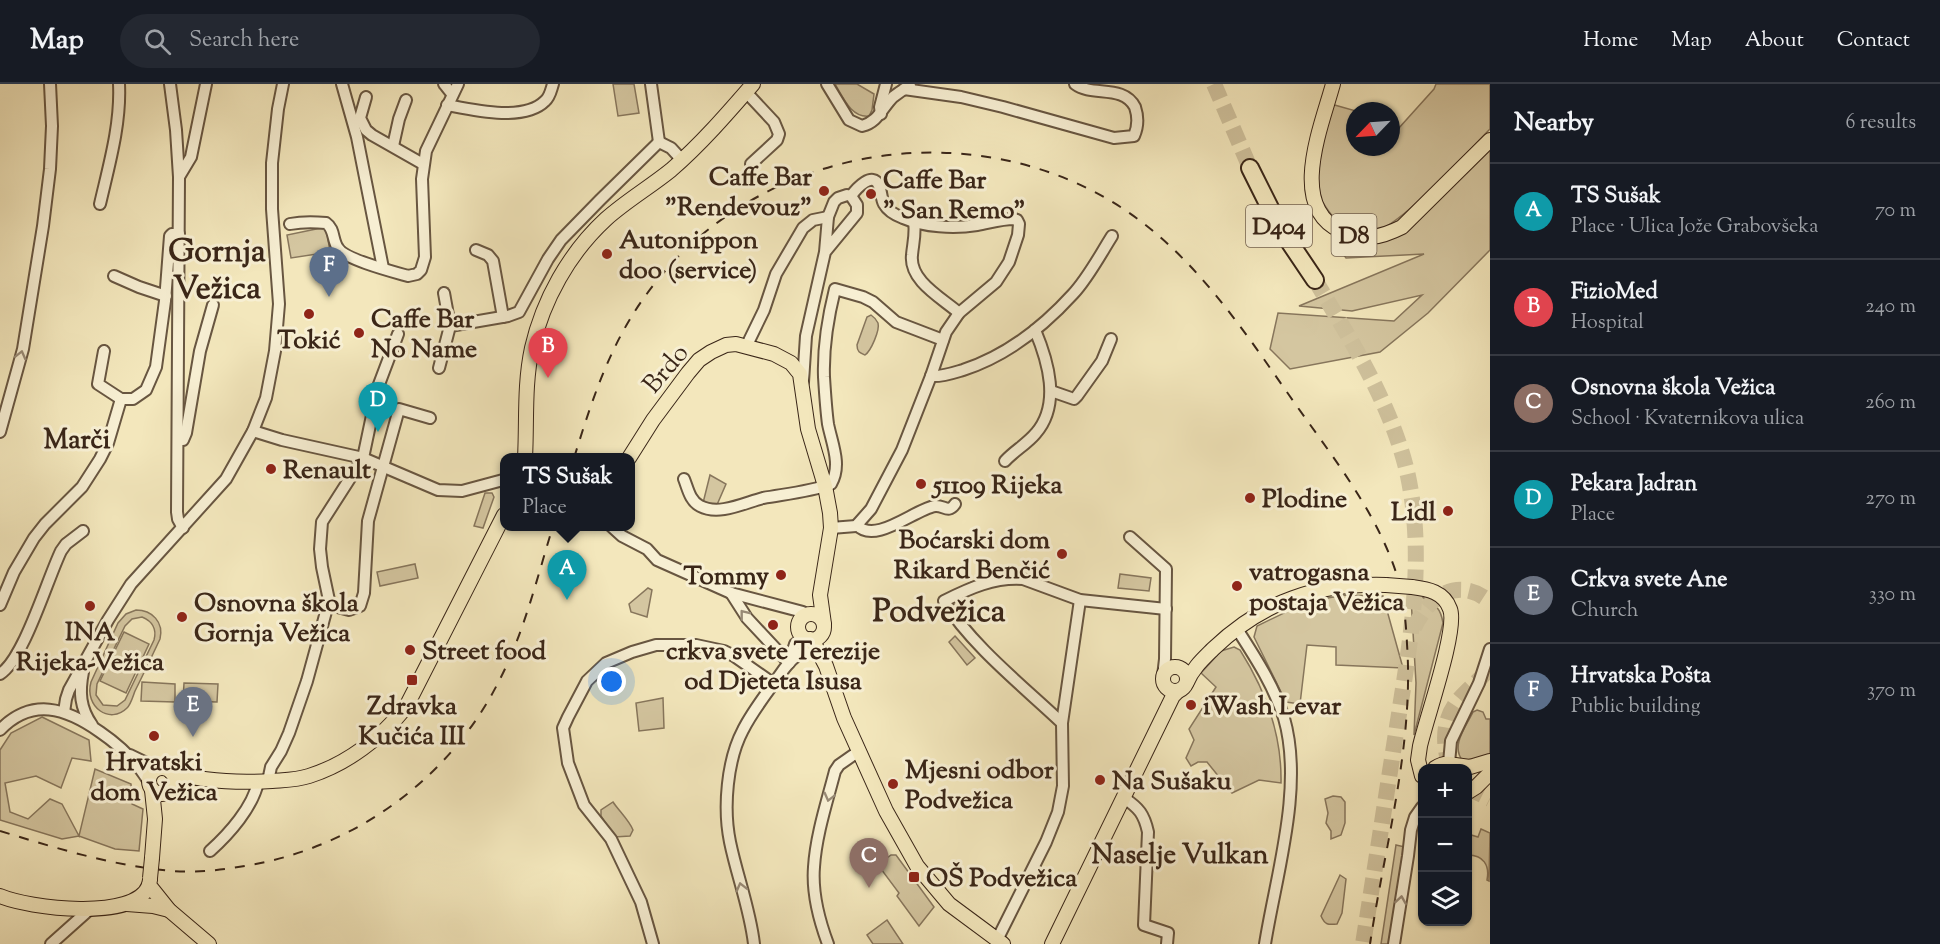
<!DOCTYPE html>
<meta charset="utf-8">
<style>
:root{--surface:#171b24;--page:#242831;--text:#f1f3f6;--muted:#9ea1a6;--line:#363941;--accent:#8c9099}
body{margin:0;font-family:"Sorts Mill Goudy",serif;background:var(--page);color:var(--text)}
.controls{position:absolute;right:18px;bottom:18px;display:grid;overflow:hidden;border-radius:12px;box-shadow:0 2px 4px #0004}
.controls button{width:54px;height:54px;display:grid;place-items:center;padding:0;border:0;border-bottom:2px solid var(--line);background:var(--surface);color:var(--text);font:30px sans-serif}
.compass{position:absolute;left:1346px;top:18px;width:54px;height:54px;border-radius:50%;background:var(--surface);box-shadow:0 2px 4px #0004;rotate:245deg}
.you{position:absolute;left:612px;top:598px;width:21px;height:21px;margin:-15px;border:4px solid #fff;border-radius:50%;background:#1a73e8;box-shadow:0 0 0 9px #1a73e833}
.badge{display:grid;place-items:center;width:39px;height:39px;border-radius:50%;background:var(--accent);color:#fff;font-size:20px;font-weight:700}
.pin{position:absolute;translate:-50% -50px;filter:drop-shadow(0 2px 3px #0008)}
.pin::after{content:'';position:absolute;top:32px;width:21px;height:18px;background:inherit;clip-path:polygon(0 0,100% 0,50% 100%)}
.popup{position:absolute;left:500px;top:369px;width:135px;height:78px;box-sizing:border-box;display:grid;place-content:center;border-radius:12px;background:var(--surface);filter:drop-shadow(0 2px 4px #0005);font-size:20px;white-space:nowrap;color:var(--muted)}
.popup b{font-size:22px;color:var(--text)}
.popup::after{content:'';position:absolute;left:50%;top:100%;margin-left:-12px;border:12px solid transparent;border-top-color:var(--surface)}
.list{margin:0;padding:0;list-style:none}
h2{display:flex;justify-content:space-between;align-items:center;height:78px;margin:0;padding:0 24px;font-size:26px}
h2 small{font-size:20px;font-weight:400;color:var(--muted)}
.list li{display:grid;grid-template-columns:39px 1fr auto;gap:18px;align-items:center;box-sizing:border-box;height:96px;padding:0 24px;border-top:2px solid var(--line)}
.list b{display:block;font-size:22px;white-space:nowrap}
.list p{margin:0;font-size:20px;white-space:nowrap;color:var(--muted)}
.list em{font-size:20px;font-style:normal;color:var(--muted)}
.icon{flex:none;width:33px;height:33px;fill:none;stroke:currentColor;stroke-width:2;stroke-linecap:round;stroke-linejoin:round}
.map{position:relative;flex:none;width:1490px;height:860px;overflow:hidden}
header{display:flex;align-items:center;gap:36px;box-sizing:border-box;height:84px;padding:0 30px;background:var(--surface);border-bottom:2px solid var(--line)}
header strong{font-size:28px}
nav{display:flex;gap:33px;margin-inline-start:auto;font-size:21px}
.search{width:420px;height:54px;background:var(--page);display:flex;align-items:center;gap:15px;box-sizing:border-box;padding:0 21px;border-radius:33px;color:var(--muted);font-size:22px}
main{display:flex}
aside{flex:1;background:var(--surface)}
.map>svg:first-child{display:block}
.green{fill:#d4c6a0;stroke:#87765c;stroke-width:1.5;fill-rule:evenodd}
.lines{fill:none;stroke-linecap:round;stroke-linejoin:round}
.highway-tunnel{stroke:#cec09b;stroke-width:16;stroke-dasharray:16 8;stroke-linecap:butt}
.minor-casing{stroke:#685641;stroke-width:14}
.major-casing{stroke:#3a2618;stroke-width:16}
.highway-casing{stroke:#3a2618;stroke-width:20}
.minor{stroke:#f7efd3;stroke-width:10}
.major{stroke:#f3e7bc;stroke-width:14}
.highway{stroke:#f3e7bc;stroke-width:16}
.rail{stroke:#3a2618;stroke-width:2;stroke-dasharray:10 10;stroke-linecap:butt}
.major-bridge-casing{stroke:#3a2618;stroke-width:16;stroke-linecap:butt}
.major-bridge{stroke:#f3e7bc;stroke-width:14}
.oneway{stroke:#988a76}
.poi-dot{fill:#8f2418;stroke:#f7efd3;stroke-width:2}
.labels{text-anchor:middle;stroke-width:6;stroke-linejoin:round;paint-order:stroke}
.shield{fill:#f7efd3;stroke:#736250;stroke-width:1.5}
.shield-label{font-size:24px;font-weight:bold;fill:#3a2618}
.poi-label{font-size:26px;font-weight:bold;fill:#3a2618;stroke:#f7efd3;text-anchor:start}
.street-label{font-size:26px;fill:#3a2618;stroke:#f7efd3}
.neighbourhood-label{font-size:27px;font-weight:bold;fill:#3a2618;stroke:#f7efd3}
.district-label{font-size:32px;font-weight:bold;fill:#3a2618;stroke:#f7efd3}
</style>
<header>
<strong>Map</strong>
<div class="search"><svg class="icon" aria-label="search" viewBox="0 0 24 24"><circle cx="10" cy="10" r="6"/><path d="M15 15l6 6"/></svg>Search here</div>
<nav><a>Home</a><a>Map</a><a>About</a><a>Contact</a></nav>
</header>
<main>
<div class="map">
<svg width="1490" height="860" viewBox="0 0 1490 860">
<rect width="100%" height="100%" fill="#f3e7bc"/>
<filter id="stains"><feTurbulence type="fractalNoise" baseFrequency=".00333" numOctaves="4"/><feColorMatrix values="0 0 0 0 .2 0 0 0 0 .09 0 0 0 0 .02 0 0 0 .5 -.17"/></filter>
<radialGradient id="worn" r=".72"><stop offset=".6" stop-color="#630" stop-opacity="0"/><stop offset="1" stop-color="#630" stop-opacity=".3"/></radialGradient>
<g class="green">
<path d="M613 0H634L639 29 618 32Z"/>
<path d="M835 0H857L874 10 872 26 869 32C851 34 843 13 835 0Z"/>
<path d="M1436 0H1490V45C1469 66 1397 147 1372 148 1340 151 1327 127 1314 103L1331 20 1356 27 1355 63H1391V41L1398 45 1434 5Z"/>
<path d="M1490 63V166L1428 229 1380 268 1290 285 1270 265 1278 229 1394 237 1422 211 1352 227 1299 222 1424 170 1346 174 1338 163 1410 144Z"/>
<path d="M326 143 330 168 291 174 287 151Z"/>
<path d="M871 231C874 233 876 235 878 239 880 246 871 267 865 271 860 269 857 268 857 261L867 233Z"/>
<path d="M710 391 726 400 716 423 703 419Z"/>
<path d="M485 409H492L494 413 483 444 474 442Z"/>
<path d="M415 480 418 494 380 502 377 488Z"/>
<path d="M1120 490 1151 494 1149 507 1118 504Z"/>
<path d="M648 504 652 506 647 533 631 528 629 520Z"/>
<path d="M1346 511 1383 512 1403 584 1336 581V563L1307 561 1300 620 1286 618 1254 553 1257 542 1309 517Z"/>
<path d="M1422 513C1435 519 1441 525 1443 539L1414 651 1416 599 1411 514Z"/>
<path d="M136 526C152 526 164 538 160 555 152 572 144 589 135 607 133 612 131 620 127 624 110 641 84 623 91 598L118 539 126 530ZM142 533C152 537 157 545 154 556L125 616 117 622 103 621 96 611 97 600 125 542 132 535Z"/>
<path d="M124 548 149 560 126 609 100 597Z"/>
<path d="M955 552 975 574 967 581 949 558Z"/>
<path d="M1234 563 1240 566C1266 607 1282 650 1281 699L1259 696 1232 709 1207 678H1198L1191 682 1186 674 1194 656 1189 645 1216 603 1201 589 1221 567Z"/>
<path d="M142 598 175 600V618L141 617Z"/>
<path d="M184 599 218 600 217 618 183 617Z"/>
<path d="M663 614 664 644 639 647 636 619Z"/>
<path d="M1477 626 1483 628 1486 635H1490V672L1484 675 1463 677C1450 662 1466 643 1473 628Z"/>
<path d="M42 633 89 656 91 677 72 674 61 704 36 692 5 699 10 728 28 735 50 715 62 720 79 752 95 685 131 700 132 720 143 725 139 767 115 765 79 752 62 755 0 736V666L11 649Z"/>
<path d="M1333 712 1341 713 1345 718V739L1341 751 1331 755V747L1326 739 1328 729 1325 715Z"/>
<path d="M613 718C619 727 629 736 633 746L630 752 614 753 601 732V726Z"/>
<path d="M1481 745 1490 749 1489 797 1487 796C1490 781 1483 771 1468 771L1471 762 1468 761V750L1478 753Z"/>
<path d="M1396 761 1405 763 1389 860H1381Z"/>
<path d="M891 771H896L934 823 919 842 897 812 899 809 878 781Z"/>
<path d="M1340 791 1346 795 1342 829 1337 840C1328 841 1325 841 1321 832Z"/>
<path d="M887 836 903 860H873L867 851Z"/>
</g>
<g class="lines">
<g class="highway-tunnel">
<path d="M1214 0 1250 84"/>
<path d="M1315 196C1352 258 1392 321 1408 392 1426 478 1409 565 1396 649 1385 719 1374 790 1363 860"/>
<path d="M1414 544C1429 511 1459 492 1490 518"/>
<path d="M1450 683C1443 661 1442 637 1457 618 1467 605 1481 596 1490 583"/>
<path d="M1468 704 1490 715"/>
</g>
<defs>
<g id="minor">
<path d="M170 0 176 46 179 93 177 428 178 435 183 444"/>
<path d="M342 0 357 53 383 184"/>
<path d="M444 0 452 10"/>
<path d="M651 0 659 58"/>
<path d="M827 0 849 36 862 42C878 38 882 24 893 13 898 9 904 5 910 2"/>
<path d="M904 5 961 13 1003 23 1114 54 1134 52C1138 43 1138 32 1135 23 1123 0 1092 13 1075 0"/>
<path d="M746 8 774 38 779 50 777 56 751 80"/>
<path d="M366 13 360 34 366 46 372 51 423 80"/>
<path d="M447 21C473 26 524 38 545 17 550 13 551 6 553 0"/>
<path d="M881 30 880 23 886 0"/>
<path d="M659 58 671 64 682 76"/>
<path d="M393 62 399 35 406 16"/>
<path d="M179 93 191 73 206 0"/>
<path d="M100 120C109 81 121 40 119 0"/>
<path d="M914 137C916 150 913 159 912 171 909 197 942 214 959 229"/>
<path d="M290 140C300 138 316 138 326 139 335 145 332 156 338 164 344 175 394 188 408 192L417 190 421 186 425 173 422 95 426 67 458 0"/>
<path d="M476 166 488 171 493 177 503 233"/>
<path d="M114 192 139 203 166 212"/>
<path d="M444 209 450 242"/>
<path d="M746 263 764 226 776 190 803 144 813 136 828 133"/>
<path d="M439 284 450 242 508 232 519 228 548 175 561 156 600 116 659 58"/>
<path d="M931 292C942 293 953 289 963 286 1006 272 1043 243 1073 210 1088 194 1100 171 1112 152"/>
<path d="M803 298 806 252 825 168 828 133 834 118 838 114 847 111 851 112 857 121V129L825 168"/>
<path d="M1051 307 1074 315 1077 312 1102 277 1111 255"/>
<path d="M121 315H133L146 306 156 283 165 217 170 152 172 150H179"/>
<path d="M253 347 282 356 363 374 438 406 462 407 503 396"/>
<path d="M0 348 23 265 43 142 50 85 52 42 50 0"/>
<path d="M178 356H183L186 349 200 267 213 221"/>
<path d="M1005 377C1014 367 1027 360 1036 349 1061 320 1048 277 1035 246"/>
<path d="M684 395C688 405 690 417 700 422 719 432 744 419 763 414 785 410 809 408 831 400 842 381 832 360 828 340 826 325 825 309 824 293 823 264 828 233 835 205L863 213 873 218 896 238 943 256"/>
<path d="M857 441C875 461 915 425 935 422 944 421 948 430 955 420"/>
<path d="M611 442 622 452 647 465 657 476 731 509 803 528"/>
<path d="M831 444 856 442 871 425 902 366 931 292 946 248 959 229 996 198 1009 178 1018 151 1019 140 1017 136 1014 135C1001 135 989 139 977 141 954 145 924 143 903 134 895 131 888 127 884 120 881 115 882 108 879 102 873 86 856 105 851 112"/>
<path d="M1130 453 1166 485 1165 575 1163 592"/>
<path d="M731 509 747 534 789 579"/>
<path d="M0 521 14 488 34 454 45 440 82 403 100 375 108 359 121 315 98 300 104 267"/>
<path d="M330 521 322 483 320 465 322 438 363 374 378 303 398 250"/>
<path d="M1237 545C1255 573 1274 602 1284 634 1304 703 1276 791 1265 860"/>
<path d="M789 579 795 560 806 554"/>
<path d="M83 588C79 608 80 624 92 641"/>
<path d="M0 590C24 575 47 496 61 467L66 460 83 447"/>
<path d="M64 628 66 615 69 606 108 536 131 500 226 395 253 347 266 314 275 267 279 220 272 125V79L278 25 283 0"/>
<path d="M1062 639C1024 603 971 561 944 517 970 504 994 493 1023 495L1080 516 1166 525"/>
<path d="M0 646C32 613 66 624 100 648 119 661 137 678 149 698"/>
<path d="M130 671 159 685"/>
<path d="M1449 679 1451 657 1479 599 1490 565"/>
<path d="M268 697 271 683 281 667 289 649 307 597 327 524 330 521 349 526 360 522 364 509 368 437 399 325 430 334"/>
<path d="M1124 714C1139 724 1144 730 1148 748L1144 841 1168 849 1167 860"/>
<path d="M210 767C229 750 253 723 258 698"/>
<path d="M997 856 1046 758 1058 728 1063 702 1062 639 1080 516"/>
<path d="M51 860 89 826"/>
<path d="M653 860 641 818 611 755 584 721 568 679 563 644 568 633 587 597 606 579 632 568 656 561H696L724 567 734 572 774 600"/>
<path d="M754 860C750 825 737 792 730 758 723 724 727 676 743 646 754 624 771 604 784 585 794 572 806 561 821 572"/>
<path d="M828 860C819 836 812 808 814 783 816 751 827 718 835 687L839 681 859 667"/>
<path d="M1394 860 1408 772 1411 746 1415 733 1422 723"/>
</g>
<g id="major">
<path d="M1333 0C1322 41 1287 123 1341 147 1365 157 1380 154 1402 143L1490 56"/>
<path d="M525 374C527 337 524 301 532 264 543 216 569 169 606 135 626 117 650 103 671 86 701 60 727 30 753 0"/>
<path d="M629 374 653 336 688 289 699 276 711 268 726 261 736 260 774 270 791 279 800 290 808 345 825 402 830 429 831 444 820 511 824 540"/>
<path d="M1412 503C1428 505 1444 508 1450 525 1458 545 1426 635 1420 662L1418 676 1422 692"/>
<circle cx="811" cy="543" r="13"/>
<path d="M810 555 816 563 826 582 844 634 886 727 917 782 949 820 1003 860"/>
<circle cx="1175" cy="595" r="12"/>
<path d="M1187 598C1193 584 1202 576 1213 565 1263 517 1317 499 1386 501"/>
<path d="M1455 681 1470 683 1490 677"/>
<path d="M1435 684C1444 678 1451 678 1460 684"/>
<circle cx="162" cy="697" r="13"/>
<path d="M171 688C204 698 237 699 272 697 284 696 297 696 309 692 347 680 381 654 406 623L504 431"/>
<path d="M152 706 155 735 152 774"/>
<path d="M1468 708 1476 703 1490 689"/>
<path d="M150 796 149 801 169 826 209 860"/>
<path d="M0 812C28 824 136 838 149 801"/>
<path d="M127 820 153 822 169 826"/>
<path d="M1052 860 1173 612 1177 608"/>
</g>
<path id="highway" d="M1250 84 1280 144 1315 196"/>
</defs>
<use href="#minor" class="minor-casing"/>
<use href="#major" class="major-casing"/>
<use href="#highway" class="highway-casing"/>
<use href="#minor" class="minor"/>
<use href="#major" class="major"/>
<use href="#highway" class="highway"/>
<g class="rail">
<path d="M574 374C592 316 610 260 646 211 754 61 972 24 1125 126 1195 173 1242 244 1289 311 1330 370 1379 429 1399 498 1404 519 1406 539 1407 560 1414 661 1385 760 1370 860"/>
<path d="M0 747C56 764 113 782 172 787 196 789 221 786 245 782 354 764 449 696 499 597 524 549 537 494 553 442"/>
</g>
<defs>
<g id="major-bridge">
<path d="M1386 501 1412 503"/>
<path d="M150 794 152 774"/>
</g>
</defs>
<use href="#major-bridge" class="major-bridge-casing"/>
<use href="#major-bridge" class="major-bridge"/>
</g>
<defs><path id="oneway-chevron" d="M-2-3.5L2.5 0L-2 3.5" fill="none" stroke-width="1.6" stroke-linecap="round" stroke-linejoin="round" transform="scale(1.5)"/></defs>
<g class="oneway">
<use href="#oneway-chevron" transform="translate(21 271) rotate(-76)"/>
<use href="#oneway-chevron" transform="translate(744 530) rotate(-128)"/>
<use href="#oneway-chevron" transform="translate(829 713) rotate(104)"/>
<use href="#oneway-chevron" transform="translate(741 803) rotate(-104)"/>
<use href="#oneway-chevron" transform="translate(1401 816) rotate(-81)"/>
</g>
<g class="poi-dot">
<circle cx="824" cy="107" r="6"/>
<circle cx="871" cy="110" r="6"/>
<circle cx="607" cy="170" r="6"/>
<circle cx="309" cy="230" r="6"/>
<circle cx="359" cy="249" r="6"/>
<circle cx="271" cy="385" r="6"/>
<circle cx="921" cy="400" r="6"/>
<circle cx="1250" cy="414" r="6"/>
<circle cx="1448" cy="427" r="6"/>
<circle cx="1062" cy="470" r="6"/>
<circle cx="781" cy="491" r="6"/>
<circle cx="1237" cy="502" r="6"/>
<circle cx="90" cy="522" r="6"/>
<circle cx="182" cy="533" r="6"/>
<circle cx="773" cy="541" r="6"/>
<circle cx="410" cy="566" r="6"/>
<rect x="406" y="590" width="12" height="12" rx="3"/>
<circle cx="1191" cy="621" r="6"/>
<circle cx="154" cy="652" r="6"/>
<circle cx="1100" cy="696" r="6"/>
<circle cx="893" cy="700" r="6"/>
<rect x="908" y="787" width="12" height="12" rx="3"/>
</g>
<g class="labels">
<g class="shield">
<rect x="1246" y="121" width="66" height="42" rx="4.5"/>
<rect x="1331.5" y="130" width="45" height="42" rx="4.5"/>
</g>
<g class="shield-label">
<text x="1279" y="150">D404</text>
<text x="1354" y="159">D8</text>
</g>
<g class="poi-label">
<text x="812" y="101" text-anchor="end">Caffe Bar<tspan x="812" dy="30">"Rendevouz"</tspan></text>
<text x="883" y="104">Caffe Bar<tspan x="883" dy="30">" San Remo"</tspan></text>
<text x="619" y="164">Autonippon<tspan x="619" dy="30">doo (service)</tspan></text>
<text x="371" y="243">Caffe Bar<tspan x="371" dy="30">No Name</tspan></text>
<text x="309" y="264" text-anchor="middle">Tokić</text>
<text x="283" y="394">Renault</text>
<text x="933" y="409">51109 Rijeka</text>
<text x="1262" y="423">Plodine</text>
<text x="1436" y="436" text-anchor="end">Lidl</text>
<text x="1050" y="464" text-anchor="end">Boćarski dom<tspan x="1050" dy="30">Rikard Benčić</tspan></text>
<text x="1249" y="496">vatrogasna<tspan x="1249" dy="30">postaja Vežica</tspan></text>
<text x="769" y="500" text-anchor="end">Tommy</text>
<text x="194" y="527">Osnovna škola<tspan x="194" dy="30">Gornja Vežica</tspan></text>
<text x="90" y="556" text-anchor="middle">INA<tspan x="90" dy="30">Rijeka-Vežica</tspan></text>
<text x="422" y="575">Street food</text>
<text x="773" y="575" text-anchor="middle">crkva svete Terezije<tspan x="773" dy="30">od Djeteta Isusa</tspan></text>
<text x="412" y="630" text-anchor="middle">Zdravka<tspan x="412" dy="30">Kučića III</tspan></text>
<text x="1203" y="630">iWash Levar</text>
<text x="154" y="686" text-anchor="middle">Hrvatski<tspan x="154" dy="30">dom Vežica</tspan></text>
<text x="905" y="694">Mjesni odbor<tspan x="905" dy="30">Podvežica</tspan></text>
<text x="1112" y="705">Na Sušaku</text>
<text x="926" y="802">OŠ Podvežica</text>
</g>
<g class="street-label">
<text transform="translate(665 284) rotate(-50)" y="9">Brdo</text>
</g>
<g class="neighbourhood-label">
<text x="77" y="364">Marči</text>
<text x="1180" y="779">Naselje Vulkan</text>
</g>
<g class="district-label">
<text x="217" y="177">Gornja<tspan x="217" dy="37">Vežica</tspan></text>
<text x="939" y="537">Podvežica</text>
</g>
</g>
<rect width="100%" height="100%" filter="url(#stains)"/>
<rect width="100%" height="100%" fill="url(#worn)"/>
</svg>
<div class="controls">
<button>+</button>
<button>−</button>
<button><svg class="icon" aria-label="layers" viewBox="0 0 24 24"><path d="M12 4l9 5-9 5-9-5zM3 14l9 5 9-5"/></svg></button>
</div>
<svg class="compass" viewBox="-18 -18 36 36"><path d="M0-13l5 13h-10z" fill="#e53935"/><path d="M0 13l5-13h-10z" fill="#9ea1a6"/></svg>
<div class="you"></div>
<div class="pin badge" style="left:567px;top:516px;background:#0f9aa8">A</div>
<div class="popup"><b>TS Sušak</b>Place</div>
<div class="pin badge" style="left:548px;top:294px;background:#e0444e">B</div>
<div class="pin badge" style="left:869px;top:804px;background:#8d6e63">C</div>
<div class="pin badge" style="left:378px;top:348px;background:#0f9aa8">D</div>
<div class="pin badge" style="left:193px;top:653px;background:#6b7280">E</div>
<div class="pin badge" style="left:329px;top:213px;background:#5c6f8a">F</div>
</div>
<aside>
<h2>Nearby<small>6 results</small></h2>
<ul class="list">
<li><span class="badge" style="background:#0f9aa8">A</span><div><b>TS Sušak</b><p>Place · Ulica Jože Grabovšeka</p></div><em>70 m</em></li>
<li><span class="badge" style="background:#e0444e">B</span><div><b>FizioMed</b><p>Hospital</p></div><em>240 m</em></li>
<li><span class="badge" style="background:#8d6e63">C</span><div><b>Osnovna škola Vežica</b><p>School · Kvaternikova ulica</p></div><em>260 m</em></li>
<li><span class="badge" style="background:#0f9aa8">D</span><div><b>Pekara Jadran</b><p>Place</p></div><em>270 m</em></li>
<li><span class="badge" style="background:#6b7280">E</span><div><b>Crkva svete Ane</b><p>Church</p></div><em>330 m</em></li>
<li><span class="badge" style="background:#5c6f8a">F</span><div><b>Hrvatska Pošta</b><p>Public building</p></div><em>370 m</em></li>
</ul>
</aside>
</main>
